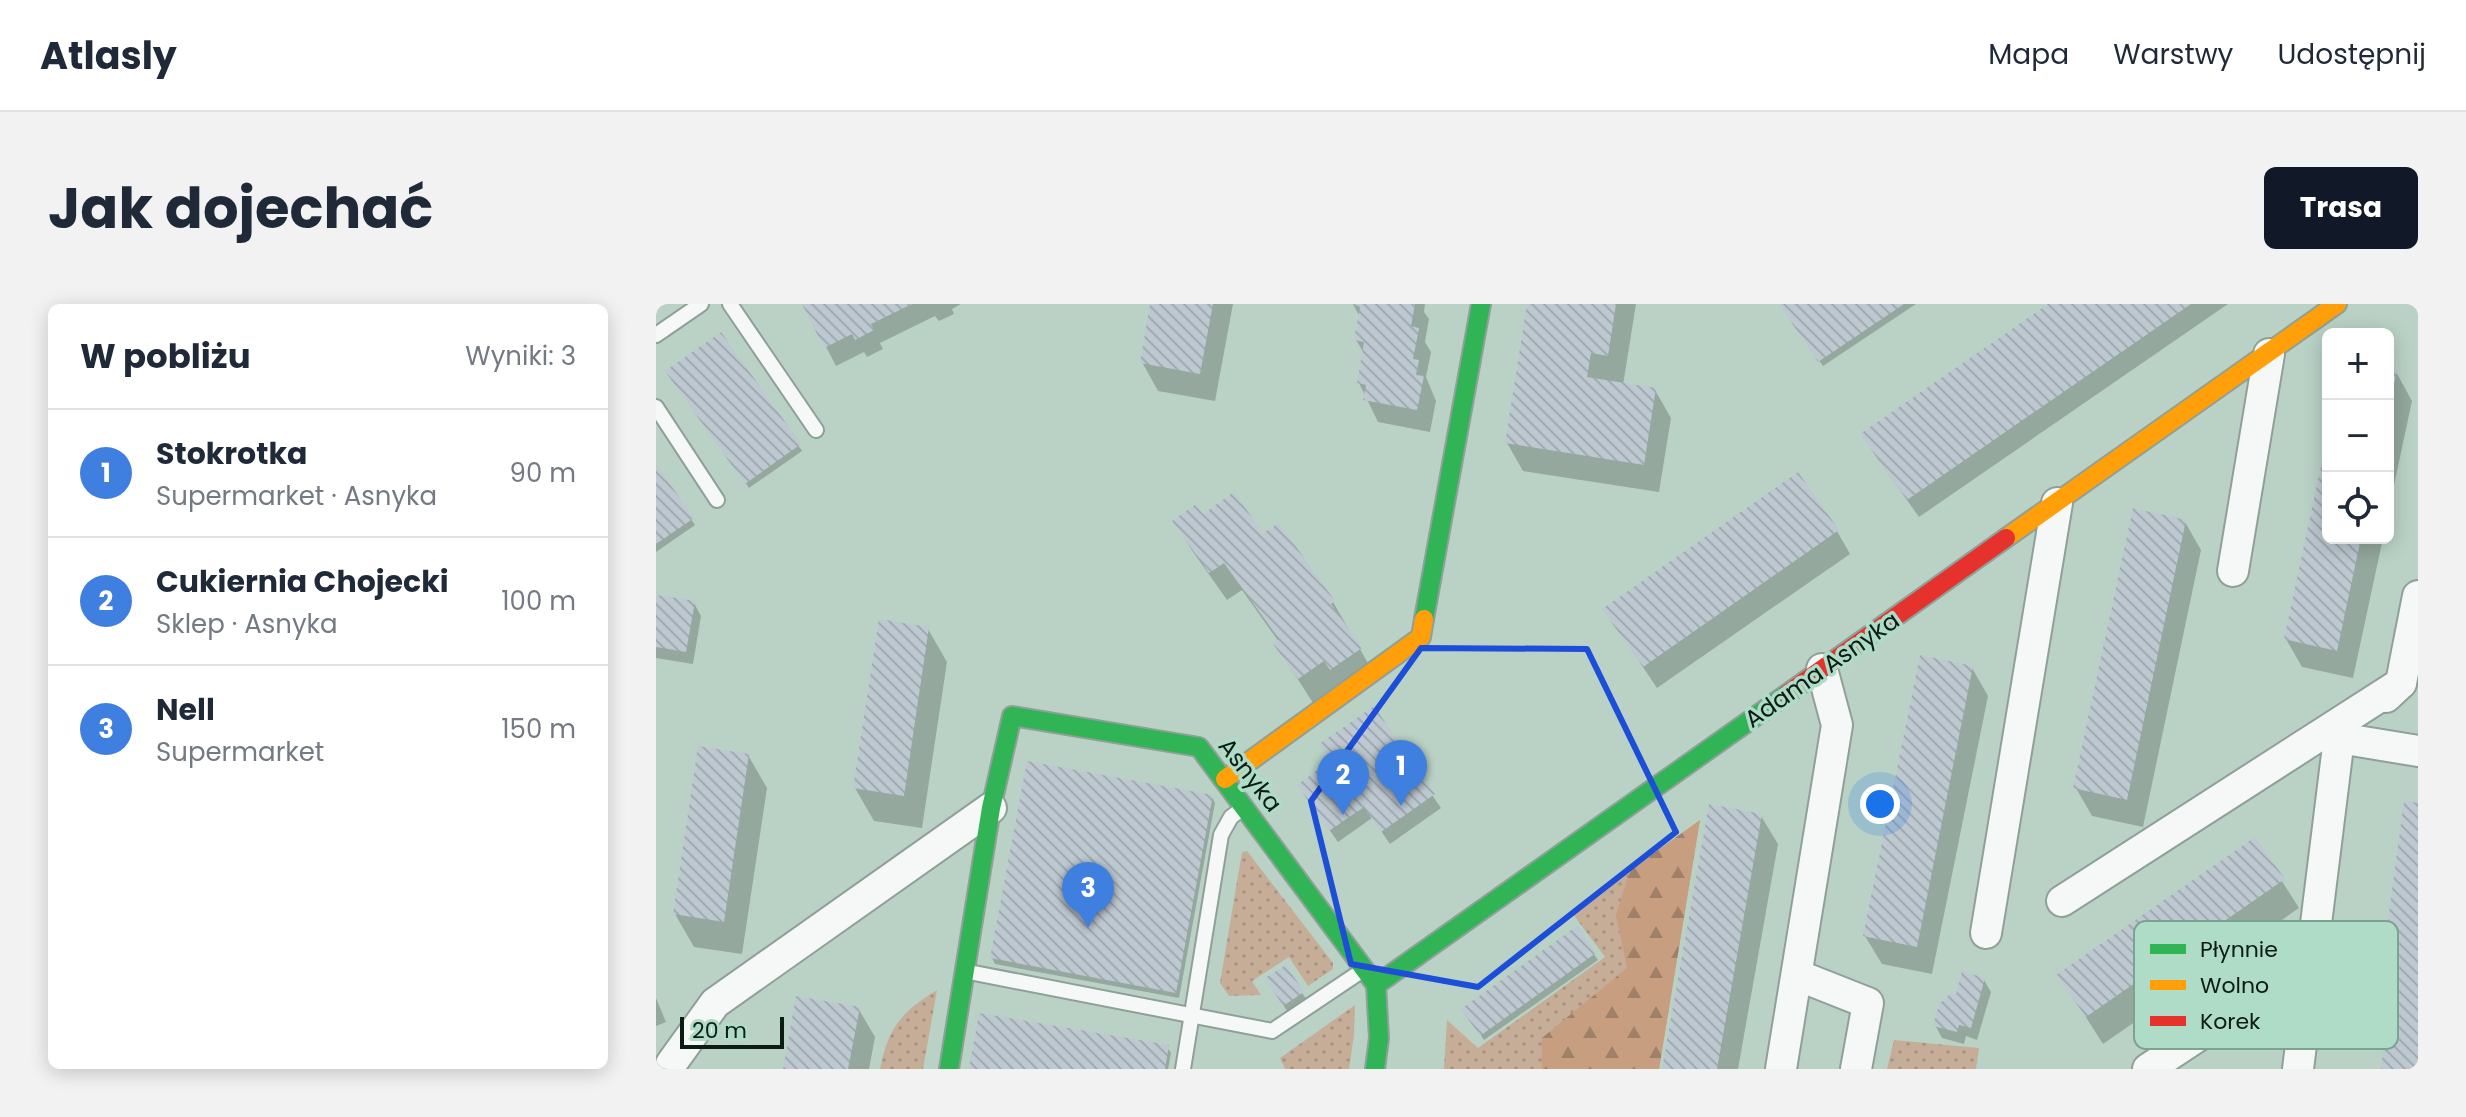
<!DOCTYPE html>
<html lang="pl">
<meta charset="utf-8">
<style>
:root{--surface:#fff;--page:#f2f2f3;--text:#1f2937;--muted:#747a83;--line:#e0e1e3;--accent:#111827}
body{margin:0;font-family:Poppins,sans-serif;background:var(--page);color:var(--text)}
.controls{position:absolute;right:24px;top:24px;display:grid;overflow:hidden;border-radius:12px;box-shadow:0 4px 20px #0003}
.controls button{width:72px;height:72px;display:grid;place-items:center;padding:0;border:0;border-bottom:2px solid var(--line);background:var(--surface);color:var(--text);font:40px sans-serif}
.scale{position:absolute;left:24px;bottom:20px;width:104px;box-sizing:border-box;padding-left:8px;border:4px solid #0b1c15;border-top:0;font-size:22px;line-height:28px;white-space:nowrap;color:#0b1c15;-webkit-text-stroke:6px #afdcc7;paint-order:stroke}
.you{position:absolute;left:1224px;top:500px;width:28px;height:28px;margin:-20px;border:6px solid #fff;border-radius:50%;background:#1a73e8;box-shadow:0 0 0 12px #1a73e833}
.badge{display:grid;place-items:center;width:52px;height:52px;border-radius:50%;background:var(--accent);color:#fff;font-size:26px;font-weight:700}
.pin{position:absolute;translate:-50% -66px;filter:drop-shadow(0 2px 4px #0008)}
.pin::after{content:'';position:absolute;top:42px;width:28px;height:24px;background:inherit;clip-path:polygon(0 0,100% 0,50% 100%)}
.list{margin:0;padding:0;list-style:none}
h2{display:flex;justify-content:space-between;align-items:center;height:104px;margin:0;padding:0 32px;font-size:34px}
h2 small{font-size:26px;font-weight:400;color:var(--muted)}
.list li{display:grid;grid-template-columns:52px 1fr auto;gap:24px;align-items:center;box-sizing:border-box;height:128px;padding:0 32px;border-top:2px solid var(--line)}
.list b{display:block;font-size:30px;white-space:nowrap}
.list p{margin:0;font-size:26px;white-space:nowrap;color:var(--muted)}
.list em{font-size:26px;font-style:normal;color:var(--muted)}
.icon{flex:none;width:44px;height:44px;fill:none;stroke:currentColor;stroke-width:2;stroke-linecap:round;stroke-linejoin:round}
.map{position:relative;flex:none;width:1762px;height:765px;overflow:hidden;border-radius:12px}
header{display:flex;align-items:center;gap:48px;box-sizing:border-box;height:112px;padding:0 40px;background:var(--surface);border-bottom:2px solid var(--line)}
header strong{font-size:38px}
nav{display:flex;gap:44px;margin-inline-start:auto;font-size:28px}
.intro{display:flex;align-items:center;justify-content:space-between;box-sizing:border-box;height:192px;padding:0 48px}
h1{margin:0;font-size:56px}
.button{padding:20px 36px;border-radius:12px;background:var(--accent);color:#fff;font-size:28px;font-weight:700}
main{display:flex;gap:48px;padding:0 48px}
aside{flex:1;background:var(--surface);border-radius:12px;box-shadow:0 4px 20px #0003}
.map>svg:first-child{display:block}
.grass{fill:url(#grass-dots)}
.forest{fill:url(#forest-firs)}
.shadow{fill:#0003}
.building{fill:url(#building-back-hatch)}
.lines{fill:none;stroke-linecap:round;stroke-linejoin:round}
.lane-casing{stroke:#8ea098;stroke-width:18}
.street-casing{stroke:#8ea098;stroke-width:34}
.fast-casing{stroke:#8ea098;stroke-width:22}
.slow-casing{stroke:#8ea098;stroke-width:22}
.jam-casing{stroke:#8ea098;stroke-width:22}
.lane{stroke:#f5f8f6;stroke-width:14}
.street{stroke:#f5f8f6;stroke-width:30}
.fast{stroke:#30b455;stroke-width:18}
.slow{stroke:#ff9f0a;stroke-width:18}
.jam{stroke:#e5322d;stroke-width:18}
.marked{fill:none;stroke:#1d4ed8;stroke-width:6;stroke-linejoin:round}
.labels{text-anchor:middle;stroke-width:7;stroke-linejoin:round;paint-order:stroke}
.street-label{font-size:24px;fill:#0b1c15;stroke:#afdcc7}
.key{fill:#afdcc7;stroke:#7ea292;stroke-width:2}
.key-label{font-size:22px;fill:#0b1c15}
</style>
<header>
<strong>Atlasly</strong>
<nav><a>Mapa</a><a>Warstwy</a><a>Udostępnij</a></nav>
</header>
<div class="intro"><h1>Jak dojechać</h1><a class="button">Trasa</a></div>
<main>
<aside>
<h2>W pobliżu<small>Wyniki: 3</small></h2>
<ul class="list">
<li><span class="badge" style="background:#3f7fe0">1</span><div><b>Stokrotka</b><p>Supermarket · Asnyka</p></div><em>90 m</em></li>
<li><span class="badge" style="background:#3f7fe0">2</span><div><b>Cukiernia Chojecki</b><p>Sklep · Asnyka</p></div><em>100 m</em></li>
<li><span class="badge" style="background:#3f7fe0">3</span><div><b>Nell</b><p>Supermarket</p></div><em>150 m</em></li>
</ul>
</aside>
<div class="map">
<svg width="1762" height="765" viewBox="0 0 1762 765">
<defs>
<pattern id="grass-dots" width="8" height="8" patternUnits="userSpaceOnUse" patternTransform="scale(2)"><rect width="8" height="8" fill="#c6ad97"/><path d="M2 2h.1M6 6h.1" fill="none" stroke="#a99481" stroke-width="1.8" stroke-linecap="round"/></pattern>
<pattern id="forest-firs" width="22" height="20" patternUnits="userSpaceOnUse" patternTransform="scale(2)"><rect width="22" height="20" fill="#c79e7f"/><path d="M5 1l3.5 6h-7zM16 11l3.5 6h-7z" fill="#a08067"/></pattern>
<pattern id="building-back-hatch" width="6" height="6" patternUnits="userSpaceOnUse" patternTransform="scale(2)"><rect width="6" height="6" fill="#bdc8d0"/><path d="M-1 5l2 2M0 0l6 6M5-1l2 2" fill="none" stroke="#a1abb2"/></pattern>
</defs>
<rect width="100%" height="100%" fill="#bad2c6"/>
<g class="grass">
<path d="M1044 516 1003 765H788L791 716 822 744 949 653 916 609Z"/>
<path d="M591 547 677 659V665L652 682 633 653 596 677 605 691 573 692 564 679 586 548Z"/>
<path d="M281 686 267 765H224C232 724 245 708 281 686Z"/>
<path d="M699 701 698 731 693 765H629L624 754Z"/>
<path d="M1238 736 1323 744 1320 765H1231Z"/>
</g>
<path class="forest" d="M1044 516 1003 765H886V734L971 664 960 611 974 566Z"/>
<g class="shadow">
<path d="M148 0H305L296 5 298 10 283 17 279 12 224 39 227 45 211 53 208 48 180 62Z"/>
<path d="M496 0H577L559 97 502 87 486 58Z"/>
<path d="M697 0H769L768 8 773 15 769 38 775 48 770 73 780 97 774 128 722 118 703 79 708 49 700 36 704 13Z"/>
<path d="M873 0H980L967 81 999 86 1015 114 1003 188 867 167 851 139Z"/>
<path d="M1125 0H1260L1167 62Z"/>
<path d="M1396 0H1572L1263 213 1217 148Z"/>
<path d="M65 31 146 147 93 184 15 73Z"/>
<path d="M1732 67 1740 68 1756 97 1732 209Z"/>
<path d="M1672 137V234H1727L1697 374 1646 363 1630 335Z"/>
<path d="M0 164 39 221 0 248Z"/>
<path d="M547 212 607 232 677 298 720 373 659 402 619 340 623 338 586 286 571 296 535 245 519 217Z"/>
<path d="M1529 218 1545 246 1487 523 1436 512 1420 484Z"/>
<path d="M1181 227 1194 250 1001 384 948 305Z"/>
<path d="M0 293 38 299 45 312 37 360 0 354Z"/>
<path d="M272 325 291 358 266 524 218 517 199 484Z"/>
<path d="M1316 364 1332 392 1276 670 1226 660 1209 632Z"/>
<path d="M717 405 785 504 734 540 716 514 682 538 651 494Z"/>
<path d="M92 451 111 484 86 650 38 643 19 610Z"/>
<path d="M556 493 559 499 523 694 339 660 336 654Z"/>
<path d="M1762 501V765H1727L1741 656 1731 638Z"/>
<path d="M1105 512 1122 540 1082 765H1008Z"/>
<path d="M1599 535 1643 604 1447 740 1403 671Z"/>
<path d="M920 625 942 656 828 736 811 711Z"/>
<path d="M630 663 650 695 631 707 611 675Z"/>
<path d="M1328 676 1335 688 1321 736 1310 732 1308 740 1286 734 1279 721 1301 693Z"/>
<path d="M0 694 10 718 0 722Z"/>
<path d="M202 704 219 733 213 765H129Z"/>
<path d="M511 743 515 749 512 765H316Z"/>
</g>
<g class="building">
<path d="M146 0H256L215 20 218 26 199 36 196 30 168 44Z"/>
<path d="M494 0H557L544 70 484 59Z"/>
<path d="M698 0H759L755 22 763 24 757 55 763 56 760 71 768 72 761 106 707 96 710 81 701 79 708 38 698 36 704 3Z"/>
<path d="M871 0H960L952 52 935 49 931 73 1000 84 988 161 849 139Z"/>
<path d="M1123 0H1248L1162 58Z"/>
<path d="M1392 0H1535L1251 196 1204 130Z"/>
<path d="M65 28 145 140 89 180 9 67Z"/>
<path d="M1732 65 1741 67 1733 102H1732Z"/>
<path d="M1671 134 1672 234H1705L1681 347 1628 335Z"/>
<path d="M0 160 38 214 0 240Z"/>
<path d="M1142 168 1183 226 987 363 946 305Z"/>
<path d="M578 188 607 229 623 219 679 297 675 300 706 344 674 366 668 357 642 375 617 340 623 335 568 259 553 269 516 217 540 200 547 210Z"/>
<path d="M1477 204 1530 216 1471 496 1417 484Z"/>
<path d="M0 291 39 297 30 348 0 343Z"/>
<path d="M223 315 273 323 248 492 197 484Z"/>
<path d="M1264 351 1317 362 1261 643 1207 632Z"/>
<path d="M718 402 779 490 725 528 708 503 673 527 641 481 675 456 663 440Z"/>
<path d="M42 442 93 450 68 618 17 610Z"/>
<path d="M371 457 557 491 520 689 334 654Z"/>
<path d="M1748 497 1762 499V765H1725L1741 640 1729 639Z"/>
<path d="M1053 500 1106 510 1061 765H1006Z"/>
<path d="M1599 533 1629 575 1430 713 1400 671Z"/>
<path d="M921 622 940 649 824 732 805 705Z"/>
<path d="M630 661 648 688 627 702 609 674Z"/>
<path d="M1306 667 1329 674 1315 724 1303 721 1301 728 1277 722 1283 700 1294 690H1300Z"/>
<path d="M140 692 204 703 192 765H127Z"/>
<path d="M323 709 513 741 509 765H313Z"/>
</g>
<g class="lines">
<defs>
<g id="lane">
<path d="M74 0 160 126"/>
<path d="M0 31 45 0"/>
<path d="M0 103 61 196"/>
<path d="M313 668 616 727 704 668"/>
<path d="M527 765 565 531 575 513 586 505"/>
</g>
<g id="street">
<path d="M1577 267 1613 50"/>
<path d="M1730 393 1745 379 1762 292"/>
<path d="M1683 434 1762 447"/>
<path d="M1406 597 1745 379"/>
<path d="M1330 629 1401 199"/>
<path d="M1141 671 1212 699 1200 765"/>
<path d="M14 765 15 760 59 699 335 504"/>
<path d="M1125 765 1181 421 1166 365"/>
<path d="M1492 765 1657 656"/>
<path d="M1642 765 1683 434"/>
</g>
<g id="fast">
<path d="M768 315 825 0"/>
<path d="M293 765 335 504 356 412 543 443 720 681"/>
<path d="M719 765 723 734 720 681 1131 390"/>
</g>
<g id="slow">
<path d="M1350 234 1681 0"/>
<path d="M569 475 765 333 768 315"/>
</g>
<path id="jam" d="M1131 390 1350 234"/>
</defs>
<use href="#lane" class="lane-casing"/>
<use href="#street" class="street-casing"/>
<use href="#fast" class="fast-casing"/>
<use href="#slow" class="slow-casing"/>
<use href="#jam" class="jam-casing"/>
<use href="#lane" class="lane"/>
<use href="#street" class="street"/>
<use href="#fast" class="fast"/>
<use href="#slow" class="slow"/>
<use href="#jam" class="jam"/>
</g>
<path class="marked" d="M765 344 931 345 1020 528 822 683 695 660 655 497Z"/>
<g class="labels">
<g class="street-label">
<text transform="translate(1166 366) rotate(-35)" y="8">Adama Asnyka</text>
<text transform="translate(594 471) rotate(52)" y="8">Asnyka</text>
</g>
</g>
<rect x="1478" y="617" width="264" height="128" rx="12" class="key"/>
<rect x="1494" y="640" width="36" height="10" fill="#30b455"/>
<rect x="1494" y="676" width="36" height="10" fill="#ff9f0a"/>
<rect x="1494" y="712" width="36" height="10" fill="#e5322d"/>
<g class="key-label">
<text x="1544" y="653">Płynnie</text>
<text x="1544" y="689">Wolno</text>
<text x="1544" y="725">Korek</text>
</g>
</svg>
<div class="controls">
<button>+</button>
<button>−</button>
<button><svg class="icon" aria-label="locate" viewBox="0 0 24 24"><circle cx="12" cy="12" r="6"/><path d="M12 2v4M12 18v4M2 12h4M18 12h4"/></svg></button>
</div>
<div class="scale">20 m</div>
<div class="you"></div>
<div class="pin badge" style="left:745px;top:502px;background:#3f7fe0">1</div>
<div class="pin badge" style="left:687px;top:511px;background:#3f7fe0">2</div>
<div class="pin badge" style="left:432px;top:624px;background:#3f7fe0">3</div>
</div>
</main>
